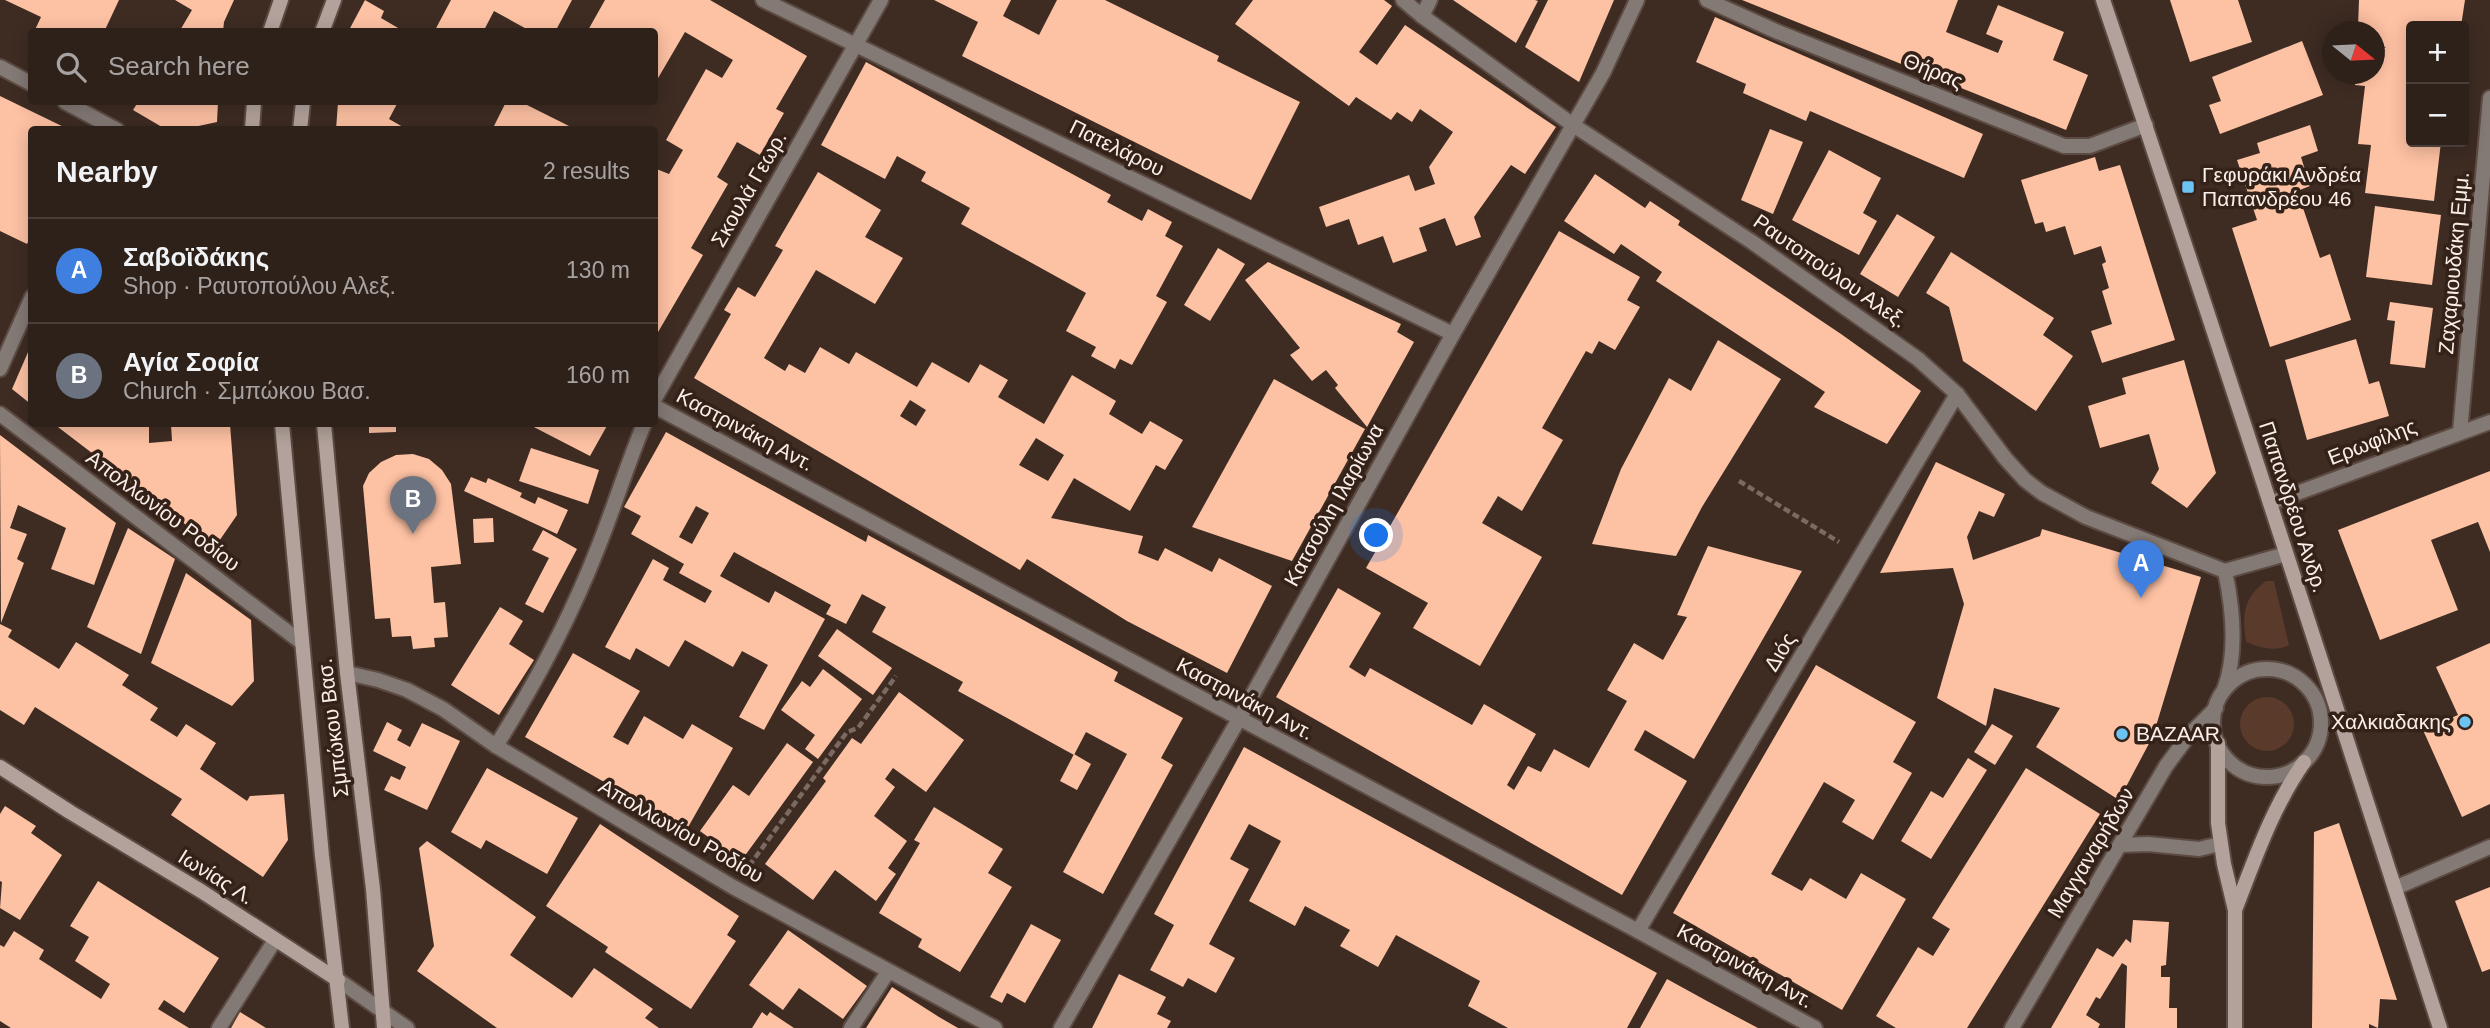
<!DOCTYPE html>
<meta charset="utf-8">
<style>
:root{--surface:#2e211a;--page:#362923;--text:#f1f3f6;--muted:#a7a3a2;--line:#493e39;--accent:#6cc3f2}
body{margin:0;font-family:Arial,sans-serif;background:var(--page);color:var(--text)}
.controls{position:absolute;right:21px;top:21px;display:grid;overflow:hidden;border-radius:7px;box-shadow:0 4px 18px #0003}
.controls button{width:63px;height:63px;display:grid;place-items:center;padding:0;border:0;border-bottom:2px solid var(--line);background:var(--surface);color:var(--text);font:35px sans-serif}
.compass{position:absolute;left:2322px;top:21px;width:63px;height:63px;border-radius:50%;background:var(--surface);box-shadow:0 4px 18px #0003;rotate:108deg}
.you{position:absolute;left:1377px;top:536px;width:24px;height:24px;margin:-18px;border:5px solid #fff;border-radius:50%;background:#1a73e8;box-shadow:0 0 0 10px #1a73e833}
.badge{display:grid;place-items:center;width:46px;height:46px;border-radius:50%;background:var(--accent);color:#fff;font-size:23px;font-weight:700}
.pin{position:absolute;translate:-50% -58px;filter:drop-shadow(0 2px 4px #0008)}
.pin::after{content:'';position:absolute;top:37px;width:24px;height:21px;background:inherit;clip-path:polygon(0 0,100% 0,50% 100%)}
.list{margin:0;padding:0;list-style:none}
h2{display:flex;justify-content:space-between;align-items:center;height:91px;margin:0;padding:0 28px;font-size:30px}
h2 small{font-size:23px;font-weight:400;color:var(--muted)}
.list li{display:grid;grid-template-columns:46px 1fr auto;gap:21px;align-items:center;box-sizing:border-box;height:105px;padding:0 28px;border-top:2px solid var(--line)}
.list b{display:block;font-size:26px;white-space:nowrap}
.list p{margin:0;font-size:23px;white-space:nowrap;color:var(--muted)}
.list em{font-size:23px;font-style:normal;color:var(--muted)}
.icon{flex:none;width:38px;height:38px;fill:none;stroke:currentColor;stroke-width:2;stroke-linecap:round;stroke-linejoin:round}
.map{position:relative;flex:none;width:2490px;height:1028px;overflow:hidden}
.search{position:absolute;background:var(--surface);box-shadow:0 4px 18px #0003;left:28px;top:28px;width:630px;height:77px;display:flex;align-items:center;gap:18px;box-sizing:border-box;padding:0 24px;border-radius:7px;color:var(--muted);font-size:26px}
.panel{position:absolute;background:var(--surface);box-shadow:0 4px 18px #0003;left:28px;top:126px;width:630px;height:301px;border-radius:7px}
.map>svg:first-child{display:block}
.green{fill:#5a3b2b}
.building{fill:#fdc1a3;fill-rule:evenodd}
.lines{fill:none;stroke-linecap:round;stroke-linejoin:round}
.street-casing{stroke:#5c4b43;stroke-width:18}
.secondary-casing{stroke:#5c4b43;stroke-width:18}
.path{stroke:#7a6a62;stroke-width:4.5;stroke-dasharray:7 3.5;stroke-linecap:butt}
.street{stroke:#837975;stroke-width:14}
.secondary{stroke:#b2a29b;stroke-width:14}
.poi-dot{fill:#6cc3f2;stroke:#342219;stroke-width:2.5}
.labels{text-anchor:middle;stroke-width:7;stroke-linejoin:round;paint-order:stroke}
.street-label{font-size:21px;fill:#faeee8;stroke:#342219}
.poi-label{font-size:21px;fill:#faeee8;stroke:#342219;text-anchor:start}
</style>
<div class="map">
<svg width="2490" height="1028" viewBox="0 0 2490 1028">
<rect width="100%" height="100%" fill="#3e2c23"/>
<g class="green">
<path d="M2266 581H2274L2289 645C2275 652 2261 648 2246 642 2242 615 2243 598 2266 581Z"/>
<circle cx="2267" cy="724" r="27"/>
</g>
<g class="building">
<path d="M5 0H119L104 32H34L41 17Z"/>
<path d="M175 0H234L224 22 223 32H179L192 10Z"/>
<path d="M365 0 384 11 381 18 405 32H348Z"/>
<path d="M451 0H572L555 32H532L494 11 483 32H434Z"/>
<path d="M605 0H710L807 56 776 109 784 113 760 155 737 142 717 177 728 184 691 248 703 255 654 339V168L669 174 683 150 666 140 706 69 722 78 733 60 685 32 654 85V32H587Z"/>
<path d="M934 0H1011L1003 16 1039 35 1057 0H1105L1219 56 1217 61 1300 102 1251 200 962 56 978 22Z"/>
<path d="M1253 0H1384L1392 6 1359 52 1377 65 1405 25 1556 127 1525 174 1511 165 1474 217 1481 237 1456 246 1445 218 1419 228 1427 251 1393 263 1383 236 1358 245 1349 219 1326 227 1319 207 1409 175 1415 191 1435 184 1429 167 1453 132 1420 109 1412 122 1397 112 1391 120 1356 97 1349 106 1235 24Z"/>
<path d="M1453 0H1535L1538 1 1516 43Z"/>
<path d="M1548 0H1614L1579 82 1525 47Z"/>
<path d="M1742 0H1958L1946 32 1998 53 2003 41 1986 34 1998 5 2064 32 2053 60 2088 75 2066 130Z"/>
<path d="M2170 0H2238L2252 42 2190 62Z"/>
<path d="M2359 0H2465L2461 26H2411V142H2441L2434 201 2365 193 2371 145 2358 144 2365 86 2355 85 2356 74H2375V46L2386 48 2375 39V32H2364L2358 27Z"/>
<path d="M1715 17 1983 134 1964 178 1810 111 1806 121 1743 93 1746 84 1696 62Z"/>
<path d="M2302 41 2323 95 2220 134 2209 105 2221 101 2212 77Z"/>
<path d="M866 62 1111 195 1107 202 1142 221 1148 209 1172 222 1165 236 1183 246 1156 296 1167 302 1132 365 1120 359 1115 369 1091 356 1096 347 1066 331 1086 293 961 224 970 208 921 181 926 172 897 156 885 179 821 145Z"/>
<path d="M0 96 70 130H32V234L27 244 0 231Z"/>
<path d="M138 102H218L217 122 180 130H167L133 110Z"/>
<path d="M338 102H398L389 119 403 127 402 130H336Z"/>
<path d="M506 102H521L577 130H492Z"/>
<path d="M2310 125 2318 151 2301 157 2310 186 2292 193 2297 207 2302 205 2320 258 2330 254 2351 320 2270 347 2232 228 2257 220 2237 160 2260 153 2257 143Z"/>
<path d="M1770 129 1803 142 1773 214 1741 200Z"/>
<path d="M1829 150 1881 178 1863 213 1877 221 1859 255 1792 220Z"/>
<path d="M2095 157 2099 171 2120 165 2175 340 2102 363 2091 331 2112 324 2102 291 2109 288 2102 264 2106 262 2101 246 2074 255 2065 226 2046 232 2043 222 2035 224 2021 180Z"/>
<path d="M818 172 881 210 865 237 903 258 875 304 816 270 764 358 785 371 789 364 805 373 820 347 849 364 856 352 917 387 932 362 969 383 980 364 1008 380 998 397 1044 424 1072 375 1116 401 1109 414 1142 434 1150 421 1183 440 1165 470 1156 465 1130 511 1074 478 1051 518 1143 536 1138 553 1158 561 1165 548 1212 572 1219 558 1272 586 1227 673 1127 621 1027 559 1020 570 694 378 731 314 724 310 738 287 755 297 783 250 775 246ZM910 400 926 410 916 426 900 416ZM1036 438 1064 455 1048 481 1019 465Z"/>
<path d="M1595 174 1645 208 1650 201 1680 221 1678 225 1841 334 1921 391 1887 444 1814 407 1825 392 1656 281 1662 272 1621 244 1614 254 1564 221Z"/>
<path d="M2375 206 2441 215 2432 285 2366 277Z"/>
<path d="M1897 214 1935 237 1898 297 1860 274Z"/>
<path d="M1559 231 1640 277 1627 300 1640 307 1615 350 1599 341 1592 354 1586 351 1542 428 1563 440 1522 511 1498 496 1482 523 1542 557 1480 666 1413 628 1428 603 1366 568Z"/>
<path d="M1218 248 1245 264 1210 321 1184 305Z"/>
<path d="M1951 252 2054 318 2043 335 2073 356 2036 411 1963 361 1949 307 1926 293Z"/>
<path d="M1268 262 1401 324 1397 332 1414 342 1367 427 1335 388 1338 385 1326 370 1312 381 1290 355 1300 348 1245 280Z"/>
<path d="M2390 302 2433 308 2425 368 2390 364 2395 321 2387 320Z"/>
<path d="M2356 339 2369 384 2379 381 2389 416 2307 440 2285 360Z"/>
<path d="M1718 340 1781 379 1702 507 1676 556 1592 544 1621 469 1669 378 1691 391Z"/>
<path d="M32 343V405L12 389Z"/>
<path d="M2184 360 2216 473 2187 508 2151 483 2159 469 2149 434 2100 448 2088 406 2126 394 2122 378Z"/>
<path d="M1274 379 1365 429 1292 561 1192 527Z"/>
<path d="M54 424H149V443L172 441 171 424H230L237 515 215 547Z"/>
<path d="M369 424H396V432L369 433Z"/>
<path d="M528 424H608L590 456Z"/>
<path d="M666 432 866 542 868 535 1118 672 1114 681 1183 718 1161 758 1173 765 1103 894 1063 872 1127 754 1086 732 1074 755 958 691 963 682 872 632 886 607 862 594 846 624 826 614 831 605 734 552 720 576 769 603 775 591 825 619 764 730 739 717 768 665 742 651 733 667 685 640 669 667 636 648 630 660 605 647 653 559 669 568 663 580 705 603 712 591 679 573 684 564 631 534 641 516 624 507ZM696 506 709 513 692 544 679 537Z"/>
<path d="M0 435 116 523 94 585 51 569 66 528 18 505 10 528 27 534 17 559 24 563 1 623Z"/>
<path d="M531 448 599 470 588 504 519 481Z"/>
<path d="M413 454 429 459 442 470 451 484 461 564 431 567 434 603 445 602 448 637 434 638 435 647 413 649 411 636 392 637 390 618 375 619 363 486 369 473 381 462 396 455Z"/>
<path d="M1936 462 2005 494 1994 517 1979 511 1967 537 1973 560 2040 536 2042 529 2201 577 2153 736 2119 800 2036 747 2060 708 1994 688 1986 726 1937 698 1964 604 1953 568 1880 573Z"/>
<path d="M2490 471V552L2478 522 2431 540 2458 610 2380 640 2338 530Z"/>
<path d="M471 477 486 483 488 478 522 493 520 497 535 504 538 497 568 510 557 534 464 491Z"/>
<path d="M493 518 494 542 474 543 473 519Z"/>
<path d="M128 528 175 559 141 654 87 627Z"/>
<path d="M543 530 577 549 543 613 525 604 549 558 532 550Z"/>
<path d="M1708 546 1802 571 1694 759 1645 730 1634 750 1687 781 1622 895 1276 697 1338 588 1381 613 1349 667 1365 677 1370 668 1472 725 1484 704 1536 734 1507 785 1514 790 1528 766 1541 772 1554 749 1589 768 1627 701 1607 690 1634 643 1663 660 1687 617 1677 615Z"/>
<path d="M186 573 251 620 254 681 232 706 151 663Z"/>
<path d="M500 607 523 621 509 644 534 660 499 715 451 685Z"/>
<path d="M0 624 12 630 8 637 59 669 76 642 129 675 122 685 158 708 150 720 177 737 186 724 216 743 200 769 247 801 250 796 284 794 288 840 263 877 171 815 182 799 35 707 24 725 0 710Z"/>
<path d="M837 629 892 668 873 695 818 656Z"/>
<path d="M2490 643V804L2462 817 2423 730 2458 715 2436 667Z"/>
<path d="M573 653 640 691 613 737 628 745 644 716 683 739 692 724 733 748 687 829 525 737Z"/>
<path d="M1816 665 1916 722 1893 762 1912 773 1873 840 1842 822 1855 800 1824 782 1771 874 1802 891 1810 878 1846 899 1861 873 1906 899 1842 1010 1673 913Z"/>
<path d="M823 669 862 699 818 759 805 749 815 735 781 710 802 681 810 687Z"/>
<path d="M899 692 964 740 926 792 893 768 885 779 895 787 874 816 907 841 888 868 896 874 876 901 835 870 813 900 765 864 826 781 823 778 852 738 861 744Z"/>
<path d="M387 722 402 730 397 740 410 747 422 723 460 741 427 810 384 790 391 776 400 780 406 767 373 751Z"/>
<path d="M1992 724 2013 736 1995 765 1974 752Z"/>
<path d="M787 743 813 762 741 861 700 831 733 785 749 796Z"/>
<path d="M1244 747 1657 973 1627 1028H1508L1468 1006 1480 981 1396 935 1378 967 1340 946 1350 930 1305 906 1295 926 1249 901 1281 841 1249 824 1230 859 1249 869 1209 944 1235 958 1216 993 1188 978 1183 987 1150 970 1174 925 1154 914Z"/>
<path d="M1074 754 1091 764 1077 790 1060 781Z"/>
<path d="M1968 758 1987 770 1931 859 1901 841 1931 791 1943 798Z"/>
<path d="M487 768 578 818 547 874 486 840 481 849 451 832Z"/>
<path d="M2026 768 2100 814 1967 1028H1896L1876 1016 1918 947 1933 956 1950 929 1932 918Z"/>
<path d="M5 806 36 826 31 833 62 855 20 920 0 908 2 882 0 881V814Z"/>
<path d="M934 807 1003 849 988 873 1012 887 960 972 918 947 922 939 879 913 920 843 914 840Z"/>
<path d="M2339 823 2397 1000 2380 999 2378 1028 2369 1024V1028H2312L2314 832Z"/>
<path d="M600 824 739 916 727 935 736 941 691 1009 605 952 608 947 546 906Z"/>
<path d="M427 841 536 917 510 955 572 998 594 968 653 1009 645 1018 659 1028H497L417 971 434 946 419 848Z"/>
<path d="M98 881 219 958 184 1013 164 1000 158 1009 189 1028H11L0 1021V945L4 947 14 931 44 950 39 959 101 999 110 984 75 961 89 937 70 926Z"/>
<path d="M2490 887V969L2482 972 2455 901Z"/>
<path d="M2133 920 2169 922 2166 965 2161 966V977H2170L2169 1008H2177V1028H2125L2127 966 2122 963 2100 999 2096 997 2086 1015 2100 1024 2098 1028H2051L2097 948 2113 957 2126 939 2131 943Z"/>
<path d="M1031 924 1061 940 1025 1003 1007 993 1002 1003 990 997Z"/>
<path d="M788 930 867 986 843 1019 799 988 783 1010 749 985Z"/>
<path d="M1119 974 1166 997 1157 1014 1171 1021 1167 1028H1092Z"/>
<path d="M1667 979 1707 1001 1758 1028H1640Z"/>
<path d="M892 987 939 1017 958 1028H866Z"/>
<path d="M240 1012 266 1028H231Z"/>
<path d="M762 1012 767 1016 770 1012 794 1028H752Z"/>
</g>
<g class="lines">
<defs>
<g id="street">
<path d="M763 0 1453 334"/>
<path d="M1403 0 1422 16 1573 125 1752 242 1918 359 1957 394 2005 458 2025 480 2042 493 2086 517 2225 571"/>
<path d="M1707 0 1778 32 2064 146H2090L2146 125"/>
<path d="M1422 16 1430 0"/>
<path d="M0 67 32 84"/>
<path d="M65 102 117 130"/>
<path d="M0 369 32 297"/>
<path d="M654 400 881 0"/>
<path d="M654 406 1638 931 1815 1028"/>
<path d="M0 414 301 642"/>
<path d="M2460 432 2490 98"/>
<path d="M2270 503 2490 422"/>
<circle cx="2267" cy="723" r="54"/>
<path d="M347 673 378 680 407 690 443 709 496 746 733 887 995 1028"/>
<path d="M2224 690C2238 653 2233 609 2225 571L2286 554"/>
<path d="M496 746C535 684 570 619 597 550 614 508 627 465 644 424"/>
<path d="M2120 845 2148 844 2199 849 2220 844"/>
<path d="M2395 888 2490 847"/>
<path d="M1638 931 1957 394"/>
<path d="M338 980 407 1028"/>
<path d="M219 1028 275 940"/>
<path d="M851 1028 888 972"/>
<path d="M1061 1028 1239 719 1453 334 1603 73 1637 0"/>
<path d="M2012 1028 2166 766 2189 735 2216 708"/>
</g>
<g id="secondary">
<path d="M2103 0C2219 342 2329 685 2440 1028"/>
<path d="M270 32 281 0"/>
<path d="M322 32 334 0"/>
<path d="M252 130 254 102"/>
<path d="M300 130 303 102"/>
<path d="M282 424 322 856 342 1028"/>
<path d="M324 424 347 673 373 889 384 1028"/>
<path d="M2218 743V823L2224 864 2235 910V1028"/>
<path d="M0 767 70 812 201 891 338 980"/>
<path d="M2235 910C2255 859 2272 808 2304 762"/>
</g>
</defs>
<use href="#street" class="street-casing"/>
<use href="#secondary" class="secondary-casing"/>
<g class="path">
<path d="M1739 481 1839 542"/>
<path d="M749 866 847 732 858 728 896 676"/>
</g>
<use href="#street" class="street"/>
<use href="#secondary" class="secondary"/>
</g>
<g class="poi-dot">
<rect x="2181" y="180" width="14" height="14" rx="3.5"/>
<circle cx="2465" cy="722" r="7"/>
<circle cx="2122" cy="734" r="7"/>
</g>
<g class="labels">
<g class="street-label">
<text transform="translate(1933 71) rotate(22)" y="7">Θήρας</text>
<text transform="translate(1117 148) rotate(26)" y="7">Πατελάρου</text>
<text transform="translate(749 189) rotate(-60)" y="7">Σκουλά Γεωρ.</text>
<text transform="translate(2454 263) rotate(-85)" y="7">Ζαχαριουδάκη Εμμ.</text>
<text transform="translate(1830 271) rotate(35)" y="7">Ραυτοπούλου Αλεξ.</text>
<text transform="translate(745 430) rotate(28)" y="7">Καστρινάκη Αντ.</text>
<text transform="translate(2372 442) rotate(-21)" y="7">Ερωφίλης</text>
<text transform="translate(1334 505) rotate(-61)" y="7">Κατσούλη Ιλαρίωνα</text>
<text transform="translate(2293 507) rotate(72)" y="7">Παπανδρέου Ανδρ.</text>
<text transform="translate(163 511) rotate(37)" y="7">Απολλωνίου Ροδίου</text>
<text transform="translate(1780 652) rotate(-59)" y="7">Διός</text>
<text transform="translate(1245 699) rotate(28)" y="7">Καστρινάκη Αντ.</text>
<text transform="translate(333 728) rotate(-97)" y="7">Σμπώκου Βασ.</text>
<text transform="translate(681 831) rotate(30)" y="7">Απολλωνίου Ροδίου</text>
<text transform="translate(2091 853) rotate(-59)" y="7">Μαγγαναρήδων</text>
<text transform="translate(216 877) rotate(32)" y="7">Ιωνίας Λ.</text>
<text transform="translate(1745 966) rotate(29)" y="7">Καστρινάκη Αντ.</text>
</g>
<g class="poi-label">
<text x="2202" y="182">Γεφυράκι Ανδρέα<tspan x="2202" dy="24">Παπανδρέου 46</tspan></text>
<text x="2451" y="729" text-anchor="end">Χαλκιαδακης</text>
<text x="2136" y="741">BAZAAR</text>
</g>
</g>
</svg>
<div class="controls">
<button>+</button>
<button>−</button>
</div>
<svg class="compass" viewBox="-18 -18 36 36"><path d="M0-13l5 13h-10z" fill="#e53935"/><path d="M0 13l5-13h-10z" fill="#a7a3a2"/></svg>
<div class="you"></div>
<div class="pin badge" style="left:2141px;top:598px;background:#3f7fe0">A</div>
<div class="pin badge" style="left:413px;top:534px;background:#6b7280">B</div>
<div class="search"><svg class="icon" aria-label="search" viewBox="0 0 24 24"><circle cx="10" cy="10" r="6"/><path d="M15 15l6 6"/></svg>Search here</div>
<section class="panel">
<h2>Nearby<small>2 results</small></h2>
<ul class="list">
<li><span class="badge" style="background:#3f7fe0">A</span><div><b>Σαβοϊδάκης</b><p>Shop · Ραυτοπούλου Αλεξ.</p></div><em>130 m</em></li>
<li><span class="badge" style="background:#6b7280">B</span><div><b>Αγία Σοφία</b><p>Church · Σμπώκου Βασ.</p></div><em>160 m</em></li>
</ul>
</section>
</div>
